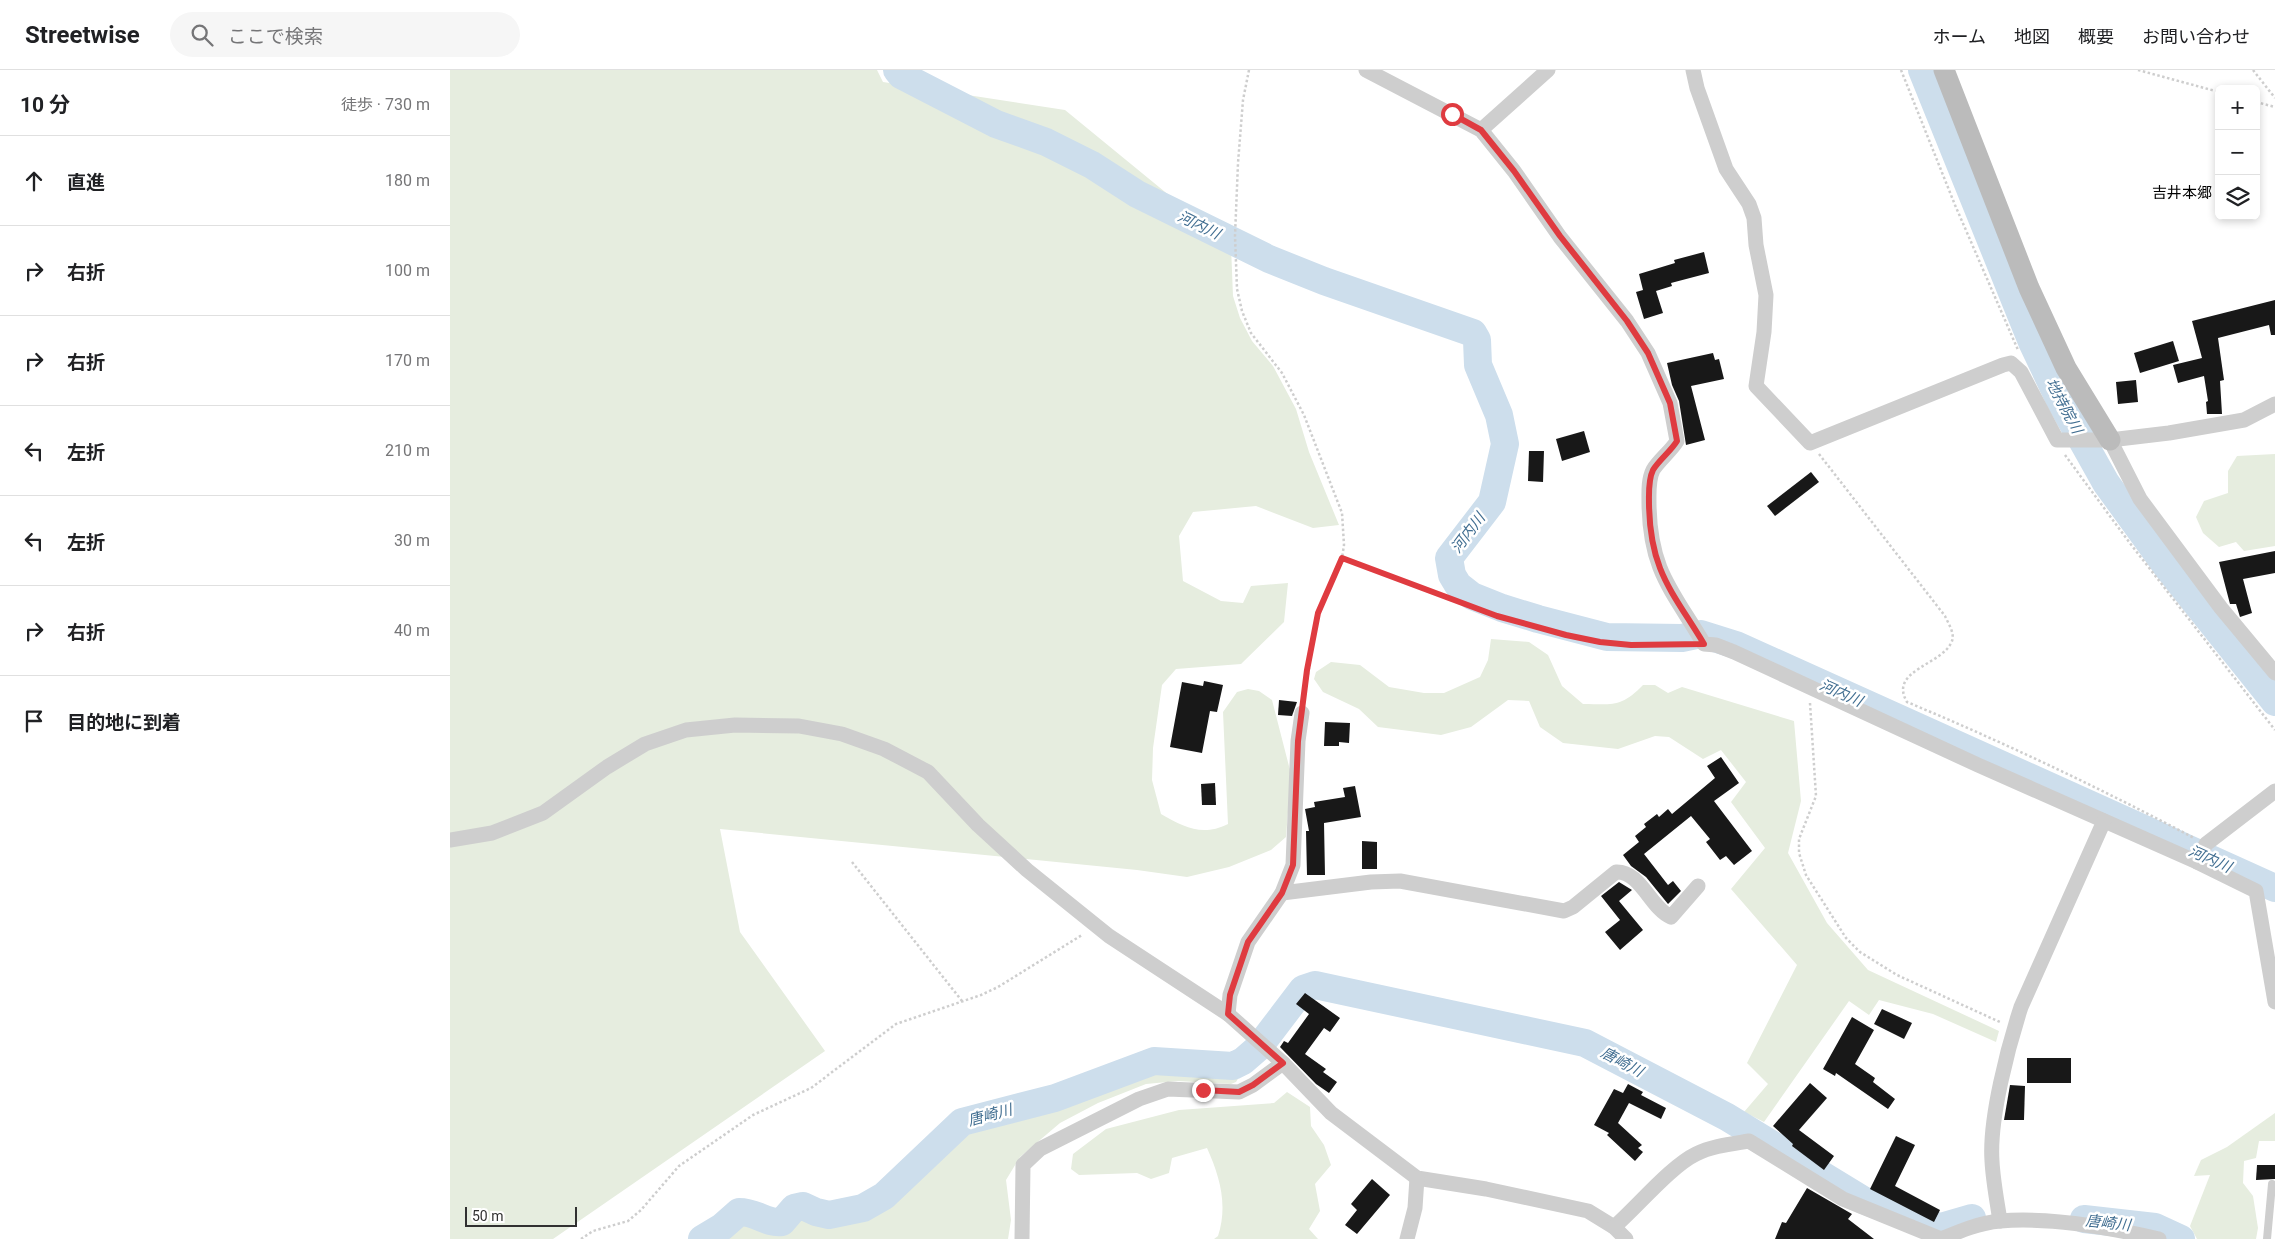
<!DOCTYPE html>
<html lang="ja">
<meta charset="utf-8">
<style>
:root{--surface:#fff;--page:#f6f6f6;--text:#202124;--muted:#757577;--line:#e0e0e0}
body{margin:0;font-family:Roboto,"Noto Sans JP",sans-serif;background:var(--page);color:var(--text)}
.controls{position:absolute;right:15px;top:15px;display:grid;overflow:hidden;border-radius:8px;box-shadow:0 2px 8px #0003}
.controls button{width:45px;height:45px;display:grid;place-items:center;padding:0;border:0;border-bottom:1px solid var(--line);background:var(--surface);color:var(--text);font:25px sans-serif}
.scale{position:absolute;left:15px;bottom:12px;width:112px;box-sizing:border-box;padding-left:5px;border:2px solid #313131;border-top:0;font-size:14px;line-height:18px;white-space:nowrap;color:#313131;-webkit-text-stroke:4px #fff;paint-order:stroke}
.stop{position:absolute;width:15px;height:15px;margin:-11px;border:4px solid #df3b40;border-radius:50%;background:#fff}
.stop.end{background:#df3b40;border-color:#fff;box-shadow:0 1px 5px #0008}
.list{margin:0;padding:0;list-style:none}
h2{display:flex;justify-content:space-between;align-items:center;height:65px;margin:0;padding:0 20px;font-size:21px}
h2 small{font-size:16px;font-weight:400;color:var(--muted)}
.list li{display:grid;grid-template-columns:32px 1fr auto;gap:15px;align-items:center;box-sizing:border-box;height:90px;padding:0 20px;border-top:1px solid var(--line)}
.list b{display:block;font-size:19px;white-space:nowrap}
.list em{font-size:16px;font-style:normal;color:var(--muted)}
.icon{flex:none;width:28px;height:28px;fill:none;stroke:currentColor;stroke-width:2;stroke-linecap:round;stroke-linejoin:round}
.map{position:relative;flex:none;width:1825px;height:1169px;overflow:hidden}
header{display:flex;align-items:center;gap:30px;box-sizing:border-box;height:70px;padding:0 25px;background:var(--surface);border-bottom:1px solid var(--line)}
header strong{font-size:24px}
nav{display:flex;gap:28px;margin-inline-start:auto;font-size:18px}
.search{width:350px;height:45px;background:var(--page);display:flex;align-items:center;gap:12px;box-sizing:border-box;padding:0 18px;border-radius:28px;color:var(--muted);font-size:19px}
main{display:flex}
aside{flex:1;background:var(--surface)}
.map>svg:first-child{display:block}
.green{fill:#e6eddf}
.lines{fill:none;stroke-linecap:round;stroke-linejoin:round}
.river{stroke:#cddeec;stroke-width:28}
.building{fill:#181818}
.path{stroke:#cecece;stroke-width:2.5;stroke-dasharray:2.5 2.5;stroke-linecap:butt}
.lane{stroke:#cecece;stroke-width:8}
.street{stroke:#cecece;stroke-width:15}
.secondary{stroke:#bbb;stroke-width:21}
.route{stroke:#df3b40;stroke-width:6}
.labels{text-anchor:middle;stroke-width:5;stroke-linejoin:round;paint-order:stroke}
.neighbourhood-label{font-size:15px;fill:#000;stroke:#fff}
.water-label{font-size:15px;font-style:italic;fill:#416e91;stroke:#fff}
</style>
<header>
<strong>Streetwise</strong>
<div class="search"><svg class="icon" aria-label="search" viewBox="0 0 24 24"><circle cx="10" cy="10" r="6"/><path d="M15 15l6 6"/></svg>ここで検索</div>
<nav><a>ホーム</a><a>地図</a><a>概要</a><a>お問い合わせ</a></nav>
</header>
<main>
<aside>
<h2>10 分<small>徒歩 · 730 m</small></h2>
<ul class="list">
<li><svg class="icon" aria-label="ahead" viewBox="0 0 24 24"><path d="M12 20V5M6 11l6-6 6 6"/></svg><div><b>直進</b></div><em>180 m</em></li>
<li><svg class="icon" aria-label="right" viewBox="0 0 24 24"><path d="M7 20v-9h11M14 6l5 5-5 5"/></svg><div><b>右折</b></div><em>100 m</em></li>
<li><svg class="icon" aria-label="right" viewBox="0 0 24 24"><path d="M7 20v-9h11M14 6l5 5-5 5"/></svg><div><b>右折</b></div><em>170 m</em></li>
<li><svg class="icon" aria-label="left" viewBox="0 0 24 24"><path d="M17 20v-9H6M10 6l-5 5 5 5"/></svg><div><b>左折</b></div><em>210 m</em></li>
<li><svg class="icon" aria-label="left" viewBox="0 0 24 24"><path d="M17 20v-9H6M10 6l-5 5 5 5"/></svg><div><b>左折</b></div><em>30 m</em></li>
<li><svg class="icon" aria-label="right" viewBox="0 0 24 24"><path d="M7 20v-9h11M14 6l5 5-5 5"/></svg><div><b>右折</b></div><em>40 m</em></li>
<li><svg class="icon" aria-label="arrive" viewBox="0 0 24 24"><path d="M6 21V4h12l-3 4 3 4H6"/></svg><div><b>目的地に到着</b></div></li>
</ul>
</aside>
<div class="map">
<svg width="1825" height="1169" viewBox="0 0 1825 1169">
<rect width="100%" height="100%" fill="#fff"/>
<g class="green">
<path d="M0 0H427L433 12 615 40 781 176 783 226 790 248 802 271 823 296 846 339 859 382 889 455 863 458 806 436 743 442 729 466 733 511 771 531 793 533 801 516 838 513 834 552 791 594 726 599 712 615 703 678 702 710 711 744C734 757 752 767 778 754L773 642 787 622 798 619 809 621 822 630 841 704 836 767 821 780 779 797 737 807 687 800 270 759 290 862 375 981 103 1169H0Z"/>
<path d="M1825 384V476L1794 481 1786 472 1769 477 1753 463 1746 447 1754 431 1778 423V401L1787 386Z"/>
<path d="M1041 569 1079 572 1098 585 1112 616 1133 634C1162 634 1171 638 1193 615H1205L1218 623 1232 617 1344 651 1351 731 1338 783 1377 853 1418 900 1549 961 1546 972 1483 944 1429 930 1419 945 1399 931 1314 1052 1294 1042 1318 1014 1297 993 1347 895 1281 819 1315 778 1281 732 1296 712 1271 680 1253 689 1219 667 1205 666 1168 679 1113 673 1090 657 1079 631 1058 630 1021 657 991 665 928 657 909 639 873 622 864 609 866 602 881 592 910 595 939 617 974 623H994L1030 607 1038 590Z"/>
<path d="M724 996 783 1000 788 1002 789 1007 786 1012 781 1014 728 1011 696 1014 648 1033 610 1053 570 1087 556 1110 561 1150 558 1169H257L290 1148 301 1147 326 1158C339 1153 340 1144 352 1140L372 1148 410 1143 437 1130 499 1067 517 1054 603 1032 701 997Z"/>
<path d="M837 1022 860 1037 861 1056 874 1075 881 1095 865 1114 870 1141 859 1159 868 1169H764L768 1166C778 1135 770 1107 757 1078L722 1088 719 1103 701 1109 687 1103 629 1105 621 1099 623 1084 656 1059 729 1040 824 1033Z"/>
<path d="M1825 1043V1071H1809L1806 1088 1794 1091 1793 1113 1803 1126 1808 1158 1806 1169H1747L1740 1156 1760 1105 1744 1106 1751 1090 1777 1077Z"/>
</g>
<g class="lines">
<g class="river">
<path d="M447 0 451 5 546 54 596 72 642 95 687 124 819 189 874 211 1023 263 1027 270 1028 295 1049 345 1055 374 1042 432 999 488 1002 505 1008 515 1022 526 1052 538 1088 549 1157 567 1232 568 1251 564 1286 575 1825 818"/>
<path d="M1472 0 1582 272 1610 331 1656 413 1717 497 1825 632"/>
<path d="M815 969 853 919 865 915 1135 973 1277 1047 1413 1130 1468 1151 1491 1157 1522 1148"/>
<path d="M1634 1149 1705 1157 1731 1169"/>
<path d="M252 1169 272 1157 289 1142C308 1142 316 1154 332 1152L344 1138 353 1136 366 1142 379 1145 413 1138 434 1126 512 1052 605 1028 704 991 783 996 793 991 808 978"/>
</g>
</g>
<g class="building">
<path d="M1254 182 1259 203 1221 213 1222 216 1206 221 1213 243 1194 249 1186 222 1193 220 1189 204 1225 193 1224 190Z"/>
<path d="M1825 230V265H1821L1819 255 1768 268 1774 310 1770 311 1772 344H1757L1756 332 1758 331 1754 306 1728 313 1723 295 1752 288 1742 251Z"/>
<path d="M1723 271 1729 291 1690 303 1684 283Z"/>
<path d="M1263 283 1265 290 1269 289 1274 309 1241 316 1255 370 1236 375 1229 331 1222 315 1217 293Z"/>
<path d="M1686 310 1688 332 1668 334 1666 312Z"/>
<path d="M1134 361 1140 382 1112 391 1106 369Z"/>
<path d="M1079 381H1094L1093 412 1078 411Z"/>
<path d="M1361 402 1369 412 1325 446 1317 436Z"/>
<path d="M1825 481V503L1793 509 1802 543 1790 547 1786 534H1780L1769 492Z"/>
<path d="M754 611 773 615 767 642 760 641 752 683 720 677 732 612 753 616Z"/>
<path d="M829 630 847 632 842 646 828 645Z"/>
<path d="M875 652 900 653 899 673 889 672V676H874Z"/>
<path d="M1271 687 1289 713 1264 731 1302 781 1284 795 1276 786 1270 790 1256 772 1260 769 1241 746 1194 784 1218 815 1223 811 1231 821 1218 834 1196 807 1181 796 1173 785 1189 772 1185 766 1196 757 1194 754 1207 744 1209 747 1218 739 1222 744 1265 708 1257 696Z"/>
<path d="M765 713 766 735H752L751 714Z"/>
<path d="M905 716 911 747 874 753 875 805H857L856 761H859L855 739 865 737 864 732 895 727 893 718Z"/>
<path d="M912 771 927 772V799H912Z"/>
<path d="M1169 812 1182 820 1169 831 1193 860 1170 880 1155 862 1170 850 1151 826Z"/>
<path d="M855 923 890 948 880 962 874 958 855 984 876 999 873 1002 887 1012 879 1023 866 1014 830 977 834 971 838 973 859 944 846 934Z"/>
<path d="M1432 939 1462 953 1454 969 1424 954Z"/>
<path d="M1402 947 1424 960 1405 994 1425 1008 1423 1012 1445 1029 1438 1039 1386 1003 1385 1006 1373 999Z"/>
<rect x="1577" y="988" width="44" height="25"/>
<path d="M1360 1013 1377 1028 1349 1060 1384 1086 1374 1100 1342 1076 1343 1074 1323 1056Z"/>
<path d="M1178 1014 1193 1022 1191 1025 1216 1038 1211 1049 1179 1033 1168 1053 1192 1075 1188 1078 1193 1082 1185 1091 1157 1065 1159 1063 1144 1055 1164 1019 1173 1023Z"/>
<path d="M1560 1015 1575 1016 1574 1050H1554Z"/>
<path d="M1446 1066 1465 1075 1445 1116 1490 1140 1484 1152 1420 1119Z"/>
<path d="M1807 1095H1825V1109L1806 1110Z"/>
<path d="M922 1109 940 1125 907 1164 895 1155 907 1140 901 1134Z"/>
<path d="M1357 1118 1402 1144 1398 1149 1424 1169H1325L1332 1152 1336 1153Z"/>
</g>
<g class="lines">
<g class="path">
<path d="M799 0 793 30 788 93 785 166 787 219 792 241 801 263 832 303 854 345 892 443 894 475 892 488 868 543 854 629"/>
<path d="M1451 0 1505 135 1568 280"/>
<path d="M1688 0 1769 22"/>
<path d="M1803 0 1825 28"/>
<path d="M1806 32 1825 37"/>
<path d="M1369 384 1495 546C1498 553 1505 563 1502 571 1493 595 1438 600 1457 632 1555 673 1650 718 1744 768"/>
<path d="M1615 385 1679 472 1825 660"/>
<path d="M892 488C976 520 1060 557 1149 572 1177 577 1208 576 1236 575"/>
<path d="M1360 633 1366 726 1349 769V783L1356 805 1396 868 1410 882 1447 905 1552 953"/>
<path d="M402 792 512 931"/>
<path d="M131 1169 143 1161 178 1151 191 1140 229 1096 303 1045 361 1018 446 954 531 925 548 917 632 865"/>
</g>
<path class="lane" d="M1817 1169 1822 1114"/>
<g class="street">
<path d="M916 0 1031 60 1064 101 1110 167 1177 251 1198 283 1220 333 1227 371C1221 381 1209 390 1203 400 1198 410 1199 424 1199 434 1200 501 1222 520 1254 574L1266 575 1284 582 1528 695 1747 792 1806 821 1825 932"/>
<path d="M1243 0 1247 18 1276 99 1299 134 1304 148 1306 175 1316 225 1314 262 1306 316 1360 373 1553 295 1561 293 1571 302 1607 370H1660L1719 363 1794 350 1825 334"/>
<path d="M1031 60 1098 0"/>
<path d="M1660 370 1690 429 1771 538 1825 603"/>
<path d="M0 770 42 763 93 743 157 697 195 674 236 660 285 655 349 656 392 664 434 679 478 702 528 755 577 800 659 866 778 944 833 993 881 1043 967 1108 1036 1119 1138 1141 1164 1157 1176 1169"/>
<path d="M1747 792 1756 774 1825 721"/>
<path d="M832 823 921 812 950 811 1114 841 1123 837 1166 802C1191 801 1200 838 1221 847L1248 816"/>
<path d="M778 944 780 925 798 872 832 823 843 795 848 671 852 643"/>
<path d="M1550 1151C1547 1131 1543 1111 1542 1091 1539 1049 1558 977 1571 937L1654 751"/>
<path d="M1164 1157C1187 1137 1221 1096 1246 1084 1262 1076 1281 1074 1299 1071L1393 1129 1491 1169C1510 1161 1529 1153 1550 1151 1598 1147 1662 1158 1709 1169"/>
<path d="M572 1169 573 1095 590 1079 689 1029 718 1019 789 1022 803 1015 833 993"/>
<path d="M957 1169 965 1138 967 1108"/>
</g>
<path class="secondary" d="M1494 0 1579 218 1616 298 1660 370"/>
</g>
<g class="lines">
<path class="route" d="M753 1020 789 1022 803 1015 833 993 778 944 780 925 798 872 832 823 843 795 848 671 857 600 868 543 892 488 1047 546 1116 565 1150 572 1181 575 1254 574C1222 521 1200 501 1199 434 1199 424 1198 410 1203 400 1209 390 1221 381 1227 371L1220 333 1198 283 1177 251 1110 166 1064 101 1031 60 1002 44"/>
</g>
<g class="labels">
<g class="neighbourhood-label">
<text x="1732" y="128">吉井本郷</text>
</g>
<g class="water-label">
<text transform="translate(749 155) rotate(26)" y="5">河内川</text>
<text transform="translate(1614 336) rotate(62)" y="5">地持院川</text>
<text transform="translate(1018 463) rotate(-53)" y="5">河内川</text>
<text transform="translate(1391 623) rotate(24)" y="5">河内川</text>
<text transform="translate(1760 789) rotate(24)" y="5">河内川</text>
<text transform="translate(1172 992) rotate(28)" y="5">唐崎川</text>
<text transform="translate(540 1045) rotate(-15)" y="5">唐崎川</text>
<text transform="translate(1658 1153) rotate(6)" y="5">唐崎川</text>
</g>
</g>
</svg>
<div class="controls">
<button>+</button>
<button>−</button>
<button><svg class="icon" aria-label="layers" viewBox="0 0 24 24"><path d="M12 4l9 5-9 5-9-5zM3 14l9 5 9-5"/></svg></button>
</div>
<div class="scale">50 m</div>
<div class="stop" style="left:1002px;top:44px"></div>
<div class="stop end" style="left:753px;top:1020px"></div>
</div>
</main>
